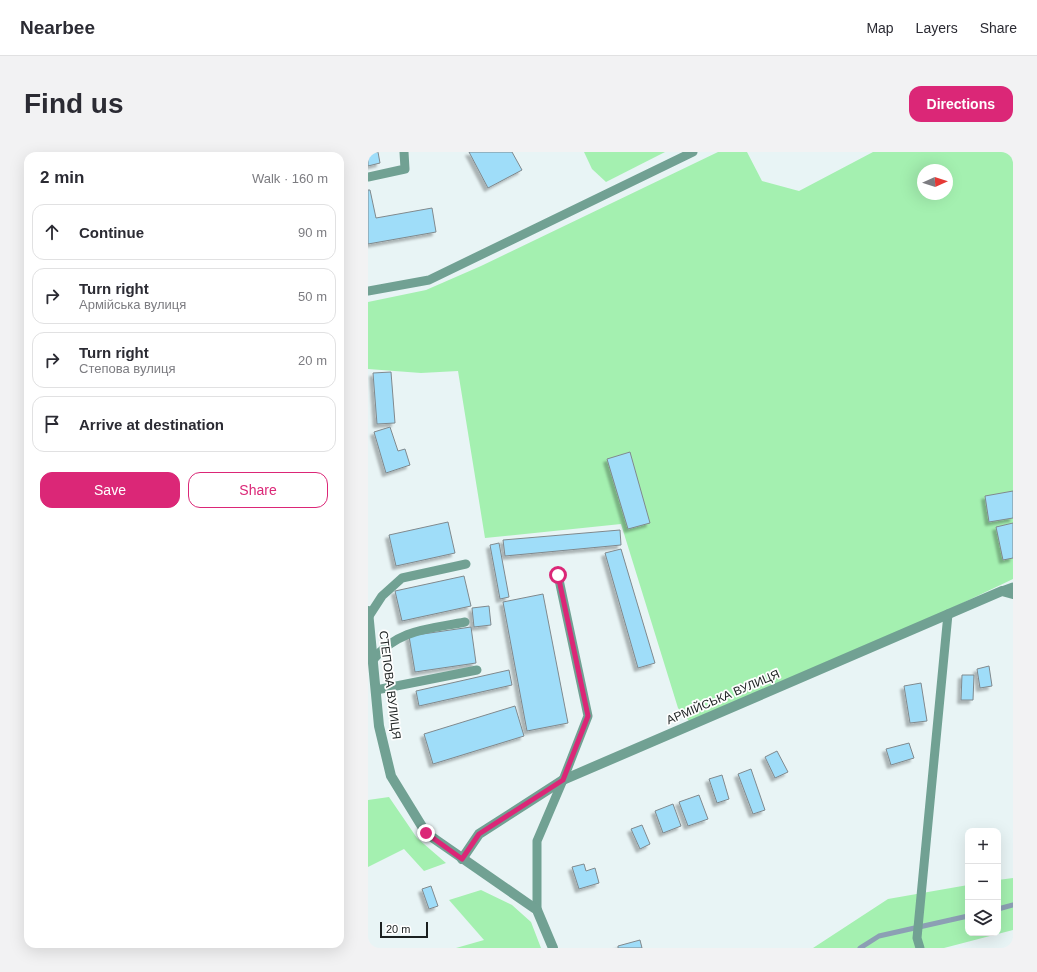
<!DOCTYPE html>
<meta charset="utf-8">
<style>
:root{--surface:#fff;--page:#f2f2f3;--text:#2b2b33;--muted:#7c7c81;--line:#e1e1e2;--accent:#db2777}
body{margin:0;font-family:Helvetica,sans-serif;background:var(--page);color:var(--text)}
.controls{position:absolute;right:12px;bottom:12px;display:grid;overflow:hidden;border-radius:8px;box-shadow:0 4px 16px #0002}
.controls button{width:36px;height:36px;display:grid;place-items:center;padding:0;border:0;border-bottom:1px solid var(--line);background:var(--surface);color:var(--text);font:20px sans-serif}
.compass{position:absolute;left:549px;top:12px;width:36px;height:36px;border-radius:50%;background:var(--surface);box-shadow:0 4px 16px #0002;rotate:87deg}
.scale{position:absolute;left:12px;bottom:10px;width:48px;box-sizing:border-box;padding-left:4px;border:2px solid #1b2020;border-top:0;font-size:11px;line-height:14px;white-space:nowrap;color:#1b2020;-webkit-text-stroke:3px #fefefe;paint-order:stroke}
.stop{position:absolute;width:12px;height:12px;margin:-9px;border:3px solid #db2777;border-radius:50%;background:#fff}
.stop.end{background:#db2777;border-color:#fff;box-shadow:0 1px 4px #0008}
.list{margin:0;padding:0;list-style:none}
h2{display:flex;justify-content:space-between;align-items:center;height:52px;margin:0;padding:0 16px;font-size:17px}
h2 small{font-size:13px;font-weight:400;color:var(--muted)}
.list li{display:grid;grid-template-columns:26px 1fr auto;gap:12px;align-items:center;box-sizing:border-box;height:56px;margin:0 8px 8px;padding:0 8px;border:1px solid var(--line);border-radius:12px}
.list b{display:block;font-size:15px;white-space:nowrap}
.list p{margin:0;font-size:13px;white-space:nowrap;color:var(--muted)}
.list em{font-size:13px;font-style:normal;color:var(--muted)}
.actions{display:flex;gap:8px;padding:12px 16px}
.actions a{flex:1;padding:9px 0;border:1px solid var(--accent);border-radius:12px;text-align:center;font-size:14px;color:var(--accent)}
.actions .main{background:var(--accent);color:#fff}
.icon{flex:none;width:22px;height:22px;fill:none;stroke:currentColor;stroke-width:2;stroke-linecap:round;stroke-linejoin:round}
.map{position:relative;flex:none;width:645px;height:796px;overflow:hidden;border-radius:12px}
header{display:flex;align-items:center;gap:24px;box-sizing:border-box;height:56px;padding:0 20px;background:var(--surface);border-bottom:1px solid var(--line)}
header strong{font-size:19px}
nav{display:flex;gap:22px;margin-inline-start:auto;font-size:14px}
.intro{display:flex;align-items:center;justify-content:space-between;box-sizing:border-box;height:96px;padding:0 24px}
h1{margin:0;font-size:28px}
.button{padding:10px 18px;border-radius:12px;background:var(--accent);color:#fff;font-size:14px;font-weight:700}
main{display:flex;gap:24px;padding:0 24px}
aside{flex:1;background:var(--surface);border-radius:12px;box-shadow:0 4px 16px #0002}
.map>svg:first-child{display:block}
.green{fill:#a4f0b0;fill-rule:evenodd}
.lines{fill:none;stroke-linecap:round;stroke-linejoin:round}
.stream{stroke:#8c9fb4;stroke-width:5}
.building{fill:#9fddf9;stroke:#80898d;filter:url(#shadow)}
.lane{stroke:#71a193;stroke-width:9}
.street{stroke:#71a193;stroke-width:10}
.route{stroke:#db2777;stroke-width:5}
.labels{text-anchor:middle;stroke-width:3.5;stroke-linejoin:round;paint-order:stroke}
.street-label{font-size:12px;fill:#1b2020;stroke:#fefefe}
</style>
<header>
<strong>Nearbee</strong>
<nav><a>Map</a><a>Layers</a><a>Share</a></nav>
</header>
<div class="intro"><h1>Find us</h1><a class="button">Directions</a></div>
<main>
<aside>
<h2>2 min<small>Walk · 160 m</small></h2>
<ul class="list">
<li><svg class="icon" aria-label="ahead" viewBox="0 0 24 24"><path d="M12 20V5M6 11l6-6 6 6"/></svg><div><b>Continue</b></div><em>90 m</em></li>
<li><svg class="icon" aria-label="right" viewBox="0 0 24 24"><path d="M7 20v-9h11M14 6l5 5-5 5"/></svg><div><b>Turn right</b><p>Армійська вулиця</p></div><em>50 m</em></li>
<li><svg class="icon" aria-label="right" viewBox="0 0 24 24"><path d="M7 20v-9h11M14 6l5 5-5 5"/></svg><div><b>Turn right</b><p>Степова вулиця</p></div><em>20 m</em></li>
<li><svg class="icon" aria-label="arrive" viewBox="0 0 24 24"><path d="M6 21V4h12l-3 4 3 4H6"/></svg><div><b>Arrive at destination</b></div></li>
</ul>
<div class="actions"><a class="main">Save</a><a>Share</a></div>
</aside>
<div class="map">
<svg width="645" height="796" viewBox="0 0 645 796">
<defs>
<filter id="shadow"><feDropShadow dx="-3.5" dy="3.5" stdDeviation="1" flood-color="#0004"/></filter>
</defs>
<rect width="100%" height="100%" fill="#e8f4f5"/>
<g class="green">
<path d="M216 0H297L238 30 224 17Z"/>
<path d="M350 0H379L394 29 431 39 505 0H645V427L582 457 321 569 310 556 253 372 117 386 90 219 53 221 0 217V150L58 138 113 114ZM555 18H579V42H555Z"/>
<path d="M21 645 49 686 78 711 56 719 36 697 0 715V648Z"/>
<path d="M645 726V778L576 796H445L520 747 600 733V781H630V728Z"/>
<path d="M113 738 144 753 163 770 173 796H88L116 788 81 748Z"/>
</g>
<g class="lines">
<g class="stream">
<path d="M630 757 645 753"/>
<path d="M492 796 511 784 600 764"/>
</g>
</g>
<g class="building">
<path d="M0 0H10L12 11 0 14Z"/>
<path d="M101 0H144L154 18 120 36Z"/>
<path d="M0 38H2L8 66 64 56 68 80 0 92Z"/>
<path d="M23 220 27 271 9 272 5 221Z"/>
<path d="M22 275 30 299 37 297 42 313 18 321 6 280Z"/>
<path d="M262 300 282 371 260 377 239 307Z"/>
<path d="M645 339V366L621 370 617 344Z"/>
<path d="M80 370 87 401 28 414 21 383Z"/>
<path d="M645 371V406L635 408 628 375Z"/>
<path d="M252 378 253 393 137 404 135 388Z"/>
<path d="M131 391 141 445 132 447 122 393Z"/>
<path d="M253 397 287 511 270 516 237 401Z"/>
<path d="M96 424 103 454 34 469 27 439Z"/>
<path d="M175 442 200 571 159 579 135 450Z"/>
<path d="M121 454 123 473 106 475 104 456Z"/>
<path d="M103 475 108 511 47 520 41 484Z"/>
<path d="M621 514 624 534 612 536 609 517Z"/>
<path d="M141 518 144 533 51 554 48 539Z"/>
<path d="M594 523H606L605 548H593Z"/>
<path d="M553 531 559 569 542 571 536 534Z"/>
<path d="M147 554 156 584 65 612 56 582Z"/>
<path d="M541 591 546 606 523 613 518 597Z"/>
<path d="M409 599 420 620 407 626 397 605Z"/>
<path d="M383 617 397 658 385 662 370 622Z"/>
<path d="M354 623 361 647 349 651 341 627Z"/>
<path d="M331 643 340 667 320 674 311 650Z"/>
<path d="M305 652 313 674 295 681 287 659Z"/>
<path d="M274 673 282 692 272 697 263 677Z"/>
<path d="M216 712 218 719 227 716 231 731 211 737 204 715Z"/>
<path d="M63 734 70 754 61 757 54 737Z"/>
<path d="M272 788 274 796H250V794Z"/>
</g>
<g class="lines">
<g class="lane">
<path d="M0 25 37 17 36 0"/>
<path d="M0 139 61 128 325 0"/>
<path d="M634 439 645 435"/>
<path d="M1 464 14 444 34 426 98 412"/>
<path d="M5 508C29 477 62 477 97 470"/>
<path d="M8 538 109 518"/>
<path d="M169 758V689L195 628 220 564 190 423"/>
<path d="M552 796 549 786 580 462"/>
</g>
<g class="street">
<path d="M0 459 11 574 23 624 58 681 169 758 185 796"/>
<path d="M94 707 111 682 195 628 634 439 645 442"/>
</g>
</g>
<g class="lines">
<path class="route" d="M58 681 94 707 111 682 195 628 220 564 190 423"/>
</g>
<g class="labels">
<g class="street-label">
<text transform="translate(22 533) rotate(83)" y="4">СТЕПОВА ВУЛИЦЯ</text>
<text transform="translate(355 545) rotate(-23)" y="4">АРМІЙСЬКА ВУЛИЦЯ</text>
</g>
</g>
</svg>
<div class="controls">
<button>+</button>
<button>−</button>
<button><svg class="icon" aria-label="layers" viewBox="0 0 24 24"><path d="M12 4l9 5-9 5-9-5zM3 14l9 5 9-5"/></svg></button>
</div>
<svg class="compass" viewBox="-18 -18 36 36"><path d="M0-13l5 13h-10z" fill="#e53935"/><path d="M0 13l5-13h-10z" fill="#7c7c81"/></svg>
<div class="scale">20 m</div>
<div class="stop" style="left:190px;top:423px"></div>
<div class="stop end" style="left:58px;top:681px"></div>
</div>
</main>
